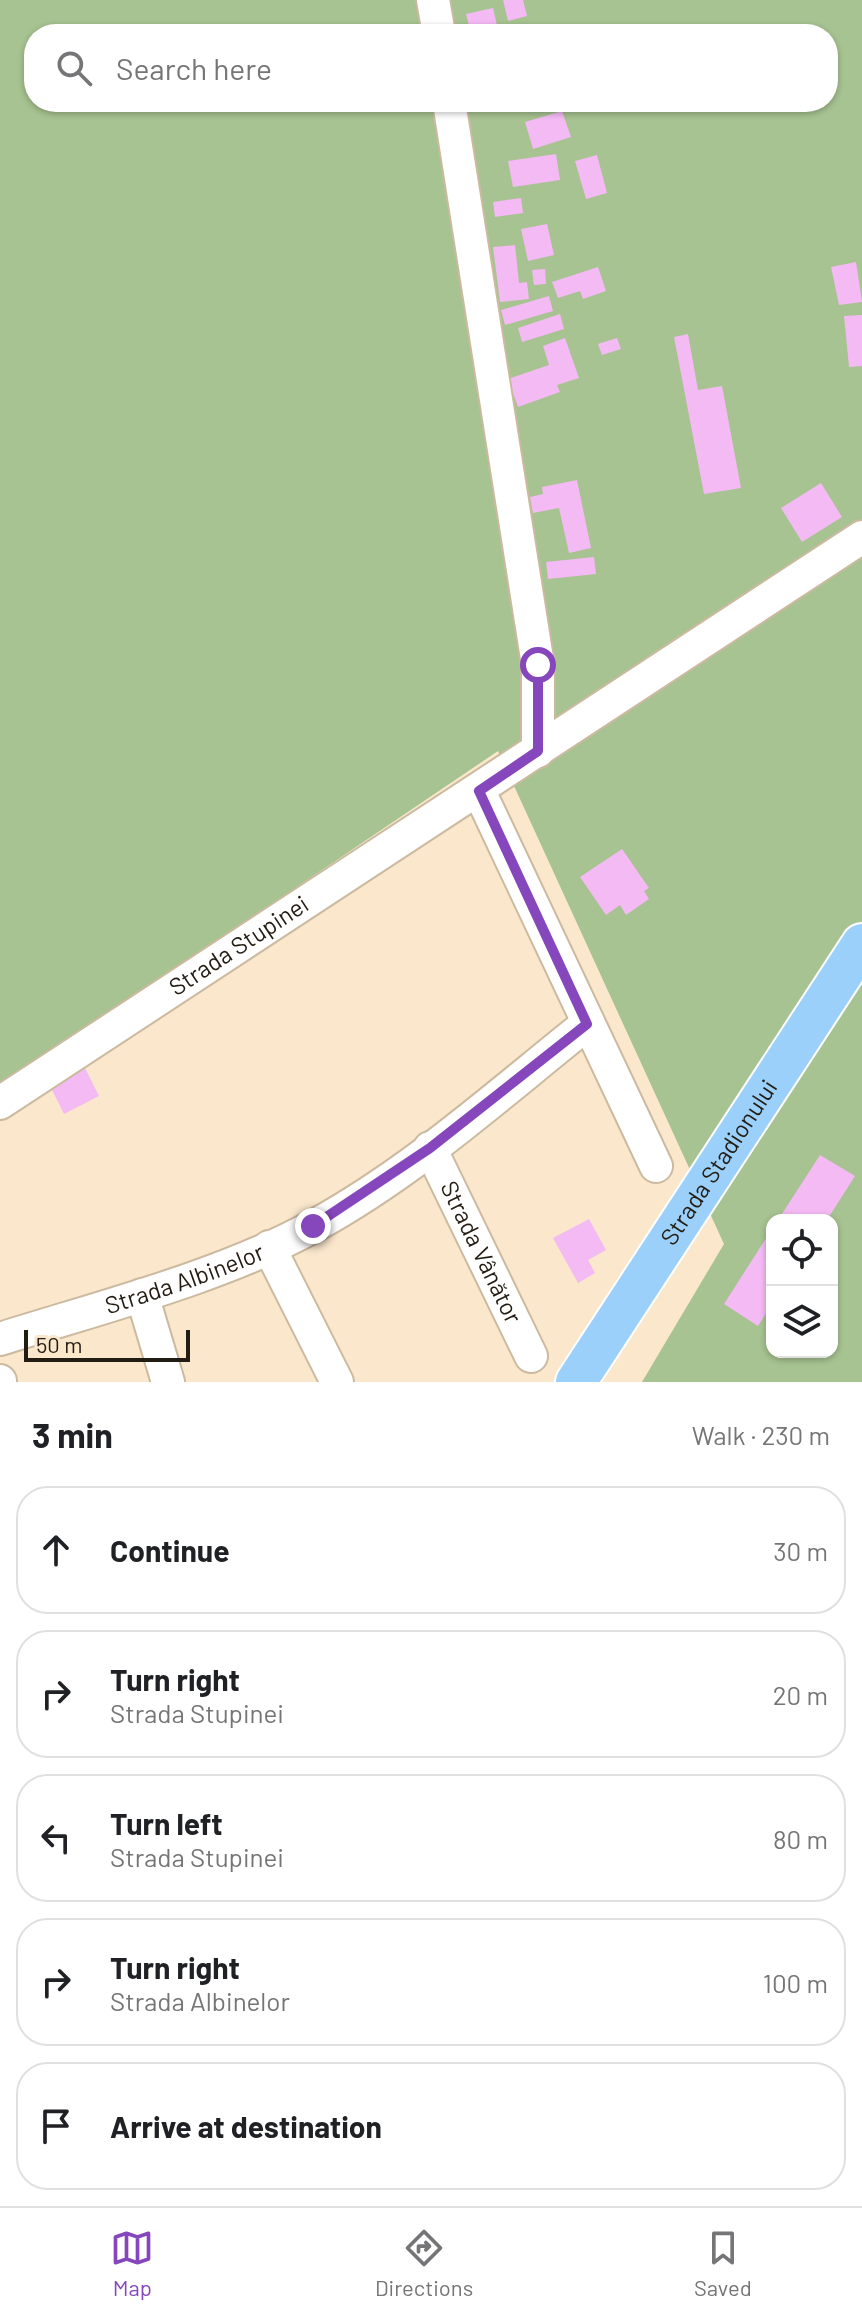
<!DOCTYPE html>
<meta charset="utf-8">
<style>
:root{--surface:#fff;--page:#f6f6f6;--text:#202124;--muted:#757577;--line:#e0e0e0;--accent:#8747bc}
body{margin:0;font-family:Barlow,sans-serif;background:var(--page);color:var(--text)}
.controls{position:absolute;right:24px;bottom:24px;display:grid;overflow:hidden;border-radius:16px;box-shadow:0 2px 6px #0004}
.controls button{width:72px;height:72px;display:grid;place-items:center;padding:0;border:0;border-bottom:2px solid var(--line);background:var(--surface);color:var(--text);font:40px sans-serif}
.scale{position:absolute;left:24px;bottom:20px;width:166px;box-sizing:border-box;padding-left:8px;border:4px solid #231c13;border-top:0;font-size:22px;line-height:28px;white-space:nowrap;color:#231c13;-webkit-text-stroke:6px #fae7cc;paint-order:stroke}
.stop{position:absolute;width:24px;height:24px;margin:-18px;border:6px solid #8747bc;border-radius:50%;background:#fff}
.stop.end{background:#8747bc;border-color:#fff;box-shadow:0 2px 8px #0008}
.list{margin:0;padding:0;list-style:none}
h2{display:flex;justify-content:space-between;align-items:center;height:104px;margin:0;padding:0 32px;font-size:34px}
h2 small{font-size:26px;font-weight:400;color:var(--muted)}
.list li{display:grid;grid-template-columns:52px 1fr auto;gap:24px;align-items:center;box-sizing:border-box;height:128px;margin:0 16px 16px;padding:0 16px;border:2px solid var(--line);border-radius:32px}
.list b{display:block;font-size:30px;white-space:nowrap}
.list p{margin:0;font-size:26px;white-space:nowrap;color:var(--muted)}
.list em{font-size:26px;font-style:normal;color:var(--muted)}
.icon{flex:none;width:44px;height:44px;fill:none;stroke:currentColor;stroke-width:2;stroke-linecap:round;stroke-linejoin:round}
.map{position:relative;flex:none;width:862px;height:1382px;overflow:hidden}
.search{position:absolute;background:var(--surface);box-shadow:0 2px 6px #0004;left:24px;right:24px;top:24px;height:88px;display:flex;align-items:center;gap:20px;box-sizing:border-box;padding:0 28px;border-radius:32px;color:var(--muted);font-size:30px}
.sheet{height:824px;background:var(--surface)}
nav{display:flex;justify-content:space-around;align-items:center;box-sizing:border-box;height:112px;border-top:2px solid var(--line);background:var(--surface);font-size:22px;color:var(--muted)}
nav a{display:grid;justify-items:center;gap:4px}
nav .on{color:var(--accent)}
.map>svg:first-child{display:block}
.green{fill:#a7c391;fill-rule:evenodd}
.building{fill:#f4baf4}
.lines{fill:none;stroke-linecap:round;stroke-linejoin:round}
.minor-casing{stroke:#ccbaa0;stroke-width:36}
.major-casing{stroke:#fff;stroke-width:44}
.minor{stroke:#fff;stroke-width:32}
.major{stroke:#9bd0fb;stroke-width:40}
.route{stroke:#8747bc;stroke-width:10}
.labels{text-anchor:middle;stroke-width:6;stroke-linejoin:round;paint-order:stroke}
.street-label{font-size:24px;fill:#231c13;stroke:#fae7cc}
</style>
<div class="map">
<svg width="862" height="1382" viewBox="0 0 862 1382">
<rect width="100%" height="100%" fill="#fae7cc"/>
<path class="green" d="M0 0H862V1382H642L724 1244 498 751 0 1088ZM34 34H828V102H34ZM772 1220H832V1352H772Z"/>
<g class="building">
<path d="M503 0H523L527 16 508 21Z"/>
<path d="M493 8 499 34H471L466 14Z"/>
<path d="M586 28 588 34H568V33Z"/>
<path d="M485 102H523L524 108 486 110Z"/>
<path d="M562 111 571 137 533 149 525 122Z"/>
<path d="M556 154 560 180 513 187 508 161Z"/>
<path d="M597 155 607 193 586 199 575 161Z"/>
<path d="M521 198 523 213 495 217 493 202Z"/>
<path d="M547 224 554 255 528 261 521 229Z"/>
<path d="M515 245 519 283 527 282 529 299 500 302 493 247Z"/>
<path d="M856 262 862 302 839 305 831 267Z"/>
<path d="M598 267 606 291 583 299 580 291 558 298 552 282Z"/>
<path d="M545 269 546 284 534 285 532 270Z"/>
<path d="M549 296 553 311 505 325 501 310Z"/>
<path d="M560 314 564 329 522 342 518 328Z"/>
<path d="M862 315V366L849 367 844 316Z"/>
<path d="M688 334 698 390 722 386 741 488 704 494 674 337Z"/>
<path d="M565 338 579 378 557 385 560 392 518 407 508 379 549 365 543 346Z"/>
<path d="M617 338 621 349 602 355 598 344Z"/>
<path d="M577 480 591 548 569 553 559 508 533 513 530 497 543 494 542 487Z"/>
<path d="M821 483 842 517 802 542 781 508Z"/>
<path d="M594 557 596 574 548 579 546 562Z"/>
<path d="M622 849 649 888 644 891 649 899 626 915 620 905 606 915 580 877Z"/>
<path d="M85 1068 99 1096 64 1114 50 1086Z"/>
<path d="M820 1155 855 1176 827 1220H778Z"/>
<path d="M589 1219 606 1250 588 1260 595 1273 578 1283 553 1238Z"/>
<path d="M772 1229V1304L758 1326 724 1304Z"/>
</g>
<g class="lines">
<defs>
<g id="minor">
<path d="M433 0 439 34"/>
<path d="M449 102 538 665V751"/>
<path d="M479 791 656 1166"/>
<path id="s1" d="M0 1103 862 537"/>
<path id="s2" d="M430 1148 531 1356"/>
<path d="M269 1247 337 1382"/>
<path d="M142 1295 168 1382"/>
<path id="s3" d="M0 1339C101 1307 221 1277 314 1226 413 1172 499 1094 587 1024"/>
<path d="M0 1381V1382"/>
</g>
<g id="major">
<path id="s4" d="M576 1382 862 944"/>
</g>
</defs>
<use href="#minor" class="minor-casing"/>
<use href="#major" class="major-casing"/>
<use href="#minor" class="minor"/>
<use href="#major" class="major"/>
</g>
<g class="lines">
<path class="route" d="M313 1226 430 1148 587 1024 479 791 538 751V665"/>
</g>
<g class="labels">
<g class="street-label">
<text dy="8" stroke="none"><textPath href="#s1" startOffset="286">Strada Stupinei</textPath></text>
<text dy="8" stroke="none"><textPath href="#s4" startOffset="262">Strada Stadionului</textPath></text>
<text dy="8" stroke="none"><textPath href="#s2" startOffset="116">Strada Vânător</textPath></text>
<text dy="8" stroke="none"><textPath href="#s3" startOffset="194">Strada Albinelor</textPath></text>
</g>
</g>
</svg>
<div class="controls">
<button><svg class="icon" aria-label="locate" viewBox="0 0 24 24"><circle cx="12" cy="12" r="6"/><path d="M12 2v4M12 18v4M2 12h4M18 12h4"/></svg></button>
<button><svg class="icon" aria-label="layers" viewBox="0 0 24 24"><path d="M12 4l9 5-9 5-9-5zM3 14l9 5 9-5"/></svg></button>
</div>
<div class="scale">50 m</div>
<div class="stop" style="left:538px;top:665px"></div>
<div class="stop end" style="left:313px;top:1226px"></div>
<div class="search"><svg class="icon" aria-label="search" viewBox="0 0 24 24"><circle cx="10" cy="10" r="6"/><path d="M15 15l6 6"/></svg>Search here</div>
</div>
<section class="sheet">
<h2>3 min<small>Walk · 230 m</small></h2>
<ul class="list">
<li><svg class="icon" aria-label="ahead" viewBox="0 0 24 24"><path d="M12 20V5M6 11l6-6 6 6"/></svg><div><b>Continue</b></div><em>30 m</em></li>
<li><svg class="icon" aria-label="right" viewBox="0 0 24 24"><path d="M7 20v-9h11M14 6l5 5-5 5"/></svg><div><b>Turn right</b><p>Strada Stupinei</p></div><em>20 m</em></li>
<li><svg class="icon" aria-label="left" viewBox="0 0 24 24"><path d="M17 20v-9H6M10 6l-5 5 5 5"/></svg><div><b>Turn left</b><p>Strada Stupinei</p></div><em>80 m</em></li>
<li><svg class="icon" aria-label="right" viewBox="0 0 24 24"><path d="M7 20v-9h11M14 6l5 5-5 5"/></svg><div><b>Turn right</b><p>Strada Albinelor</p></div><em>100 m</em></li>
<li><svg class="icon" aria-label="arrive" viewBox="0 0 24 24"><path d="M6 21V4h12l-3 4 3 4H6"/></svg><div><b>Arrive at destination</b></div></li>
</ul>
</section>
<nav>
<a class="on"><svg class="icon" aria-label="map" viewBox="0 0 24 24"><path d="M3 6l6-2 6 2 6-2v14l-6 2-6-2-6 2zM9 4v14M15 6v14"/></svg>Map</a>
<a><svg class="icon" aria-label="directions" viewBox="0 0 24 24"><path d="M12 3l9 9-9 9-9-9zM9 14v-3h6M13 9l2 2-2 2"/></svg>Directions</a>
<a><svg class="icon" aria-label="saved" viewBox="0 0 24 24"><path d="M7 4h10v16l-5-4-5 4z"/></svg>Saved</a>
</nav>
